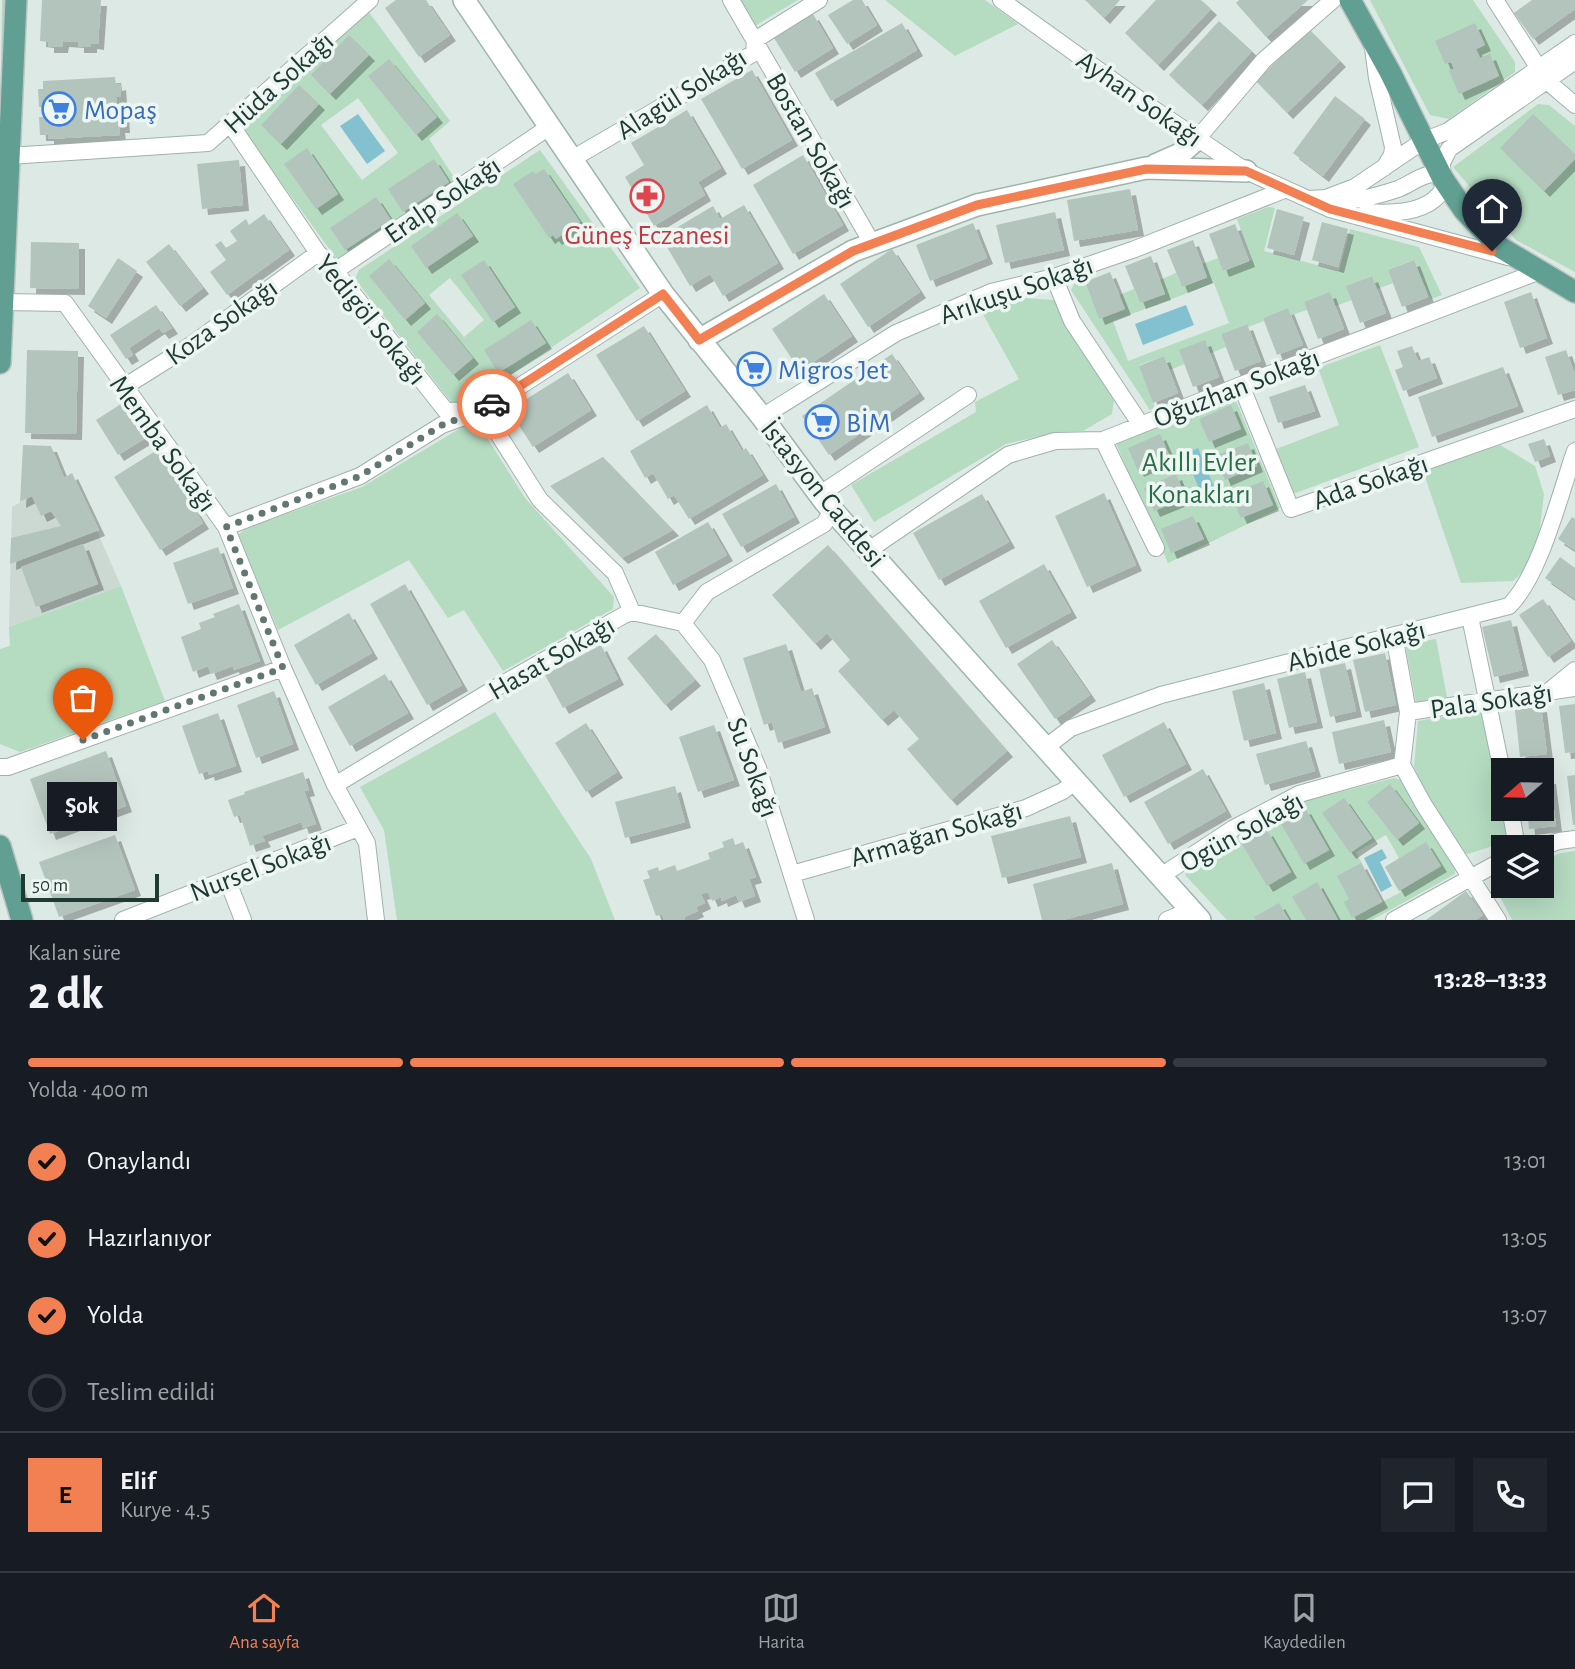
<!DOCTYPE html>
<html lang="tr">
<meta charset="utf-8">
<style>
:root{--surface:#171b24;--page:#20242c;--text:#f1f3f6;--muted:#9ea1a6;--line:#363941;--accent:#f38052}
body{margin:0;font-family:"Alegreya Sans",sans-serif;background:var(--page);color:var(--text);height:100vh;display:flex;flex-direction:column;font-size:26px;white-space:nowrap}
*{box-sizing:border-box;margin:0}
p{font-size:23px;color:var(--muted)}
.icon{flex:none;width:38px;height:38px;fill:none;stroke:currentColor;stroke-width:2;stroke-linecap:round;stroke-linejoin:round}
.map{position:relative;height:920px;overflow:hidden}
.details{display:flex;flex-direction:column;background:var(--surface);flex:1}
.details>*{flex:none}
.needle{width:46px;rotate:250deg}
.fabs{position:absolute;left:1491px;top:758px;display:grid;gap:14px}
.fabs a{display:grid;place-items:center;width:63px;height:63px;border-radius:0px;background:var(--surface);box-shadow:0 7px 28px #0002;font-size:35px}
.scale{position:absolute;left:21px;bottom:18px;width:138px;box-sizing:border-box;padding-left:7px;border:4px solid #1f3933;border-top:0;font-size:19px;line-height:24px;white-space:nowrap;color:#1f3933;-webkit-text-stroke:5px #edf6f2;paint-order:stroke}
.pin{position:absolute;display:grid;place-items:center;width:60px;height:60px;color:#fff;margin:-72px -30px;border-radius:50% 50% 50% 0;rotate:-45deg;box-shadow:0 0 7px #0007}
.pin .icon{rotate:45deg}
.courier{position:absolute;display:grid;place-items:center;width:70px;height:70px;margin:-35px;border:5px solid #f38052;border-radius:50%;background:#fff;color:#222;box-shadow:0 2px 9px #0007}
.bubble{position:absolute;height:49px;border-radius:0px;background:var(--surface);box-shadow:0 7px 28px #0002;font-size:23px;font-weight:700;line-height:49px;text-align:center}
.head em{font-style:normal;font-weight:700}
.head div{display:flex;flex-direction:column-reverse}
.head{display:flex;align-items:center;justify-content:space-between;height:119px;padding:0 28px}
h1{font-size:46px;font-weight:700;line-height:52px}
.bar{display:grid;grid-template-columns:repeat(4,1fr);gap:10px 7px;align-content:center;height:84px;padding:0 28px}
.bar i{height:9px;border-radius:5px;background:var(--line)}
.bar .on{background:var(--accent)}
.bar p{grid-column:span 4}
.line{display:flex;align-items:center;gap:18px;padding:0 28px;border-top:2px solid var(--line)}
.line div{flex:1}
.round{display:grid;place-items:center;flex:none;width:74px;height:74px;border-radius:0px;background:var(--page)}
ol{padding:0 28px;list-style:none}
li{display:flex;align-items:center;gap:21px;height:77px}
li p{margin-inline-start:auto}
li .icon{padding:7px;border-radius:50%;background:var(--accent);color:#111;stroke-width:4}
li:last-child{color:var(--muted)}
li i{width:38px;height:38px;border:4px solid var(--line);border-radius:50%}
.dock{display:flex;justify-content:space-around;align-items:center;height:98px;border-top:2px solid var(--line);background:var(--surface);font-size:19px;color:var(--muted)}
.dock a{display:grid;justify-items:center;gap:4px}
.dock .on{color:var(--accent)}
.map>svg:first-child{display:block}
.built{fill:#ccd9d3}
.green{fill:#b5dbc1;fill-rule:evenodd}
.water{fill:#84c1d0}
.building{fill:#b3c4bd;filter:url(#shadow)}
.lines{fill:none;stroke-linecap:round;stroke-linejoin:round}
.street-casing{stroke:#a0b1ab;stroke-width:18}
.secondary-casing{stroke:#9db5ad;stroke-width:24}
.primary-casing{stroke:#bcc4c2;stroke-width:24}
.street{stroke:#fff;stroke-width:16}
.secondary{stroke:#fff;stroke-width:21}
.primary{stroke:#619f92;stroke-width:21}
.done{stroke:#627771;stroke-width:7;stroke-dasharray:0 12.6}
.route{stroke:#f38052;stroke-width:9}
.labels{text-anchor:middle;stroke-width:7;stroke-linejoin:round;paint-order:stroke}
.street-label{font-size:28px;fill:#1f3933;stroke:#edf6f2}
.shop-label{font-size:28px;fill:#366cbe;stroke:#edf6f2;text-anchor:start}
.health-label{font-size:28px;fill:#be3a42;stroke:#edf6f2}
.park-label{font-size:28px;fill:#296f47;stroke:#edf6f2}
</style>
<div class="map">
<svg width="1575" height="920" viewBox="0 0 1575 920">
<defs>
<filter id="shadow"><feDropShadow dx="6" dy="6" stdDeviation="0" flood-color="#0004"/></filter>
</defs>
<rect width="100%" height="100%" fill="#dde9e4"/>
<!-- built -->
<path class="built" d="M72 474 121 586 9 627 12 507Z"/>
<!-- green -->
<path class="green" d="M2 0H8L0 180Z
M737 0H798L753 27Z
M885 0H985L1018 24 955 56Z
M1370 0H1473L1515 62V72L1449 119 1430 115Z
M368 11 450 121 429 139 457 182 338 261 241 127ZM358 98 398 153 362 180 321 125Z
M1538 104 1549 105 1575 126V272L1516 240 1453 167Z
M540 150 640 288 472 401 451 402 355 279 359 270ZM450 278 484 320 464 337 429 295Z
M1268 207 1275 208 1264 251 1339 271 1350 229 1419 247 1442 295 1431 299 1413 260 1388 270 1393 283 1377 289 1371 276 1347 286 1352 300 1335 306 1304 302 1307 310 1291 315 1288 308 1263 318 1264 321 1248 327 1246 324 1221 334 1226 347 1170 370 1164 356 1139 365 1155 408 1150 410 1071 290 1076 280 1083 278 1099 318 1119 295 1134 289 1140 303 1165 294 1160 280 1176 273 1182 287 1207 278 1202 264 1218 258 1224 271 1252 260 1237 219ZM1214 283 1229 323 1128 361 1113 321Z
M1024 298 1054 300 1115 392 1112 414 1083 431 1057 432 1006 444 874 522 851 485 976 412 975 402 1019 379 980 309Z
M1380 345 1419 447 1293 494 1276 449 1339 425 1318 368Z
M1233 393 1280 508 1168 563 1115 441Z
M469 423 479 425 525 498 614 597 613 609 503 671 464 610 448 618 409 560 278 630 238 535 246 528 362 487Z
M1500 445 1535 466 1544 494 1539 535 1525 570 1513 581 1461 583 1423 471Z
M121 586 165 701 20 752 0 744V649L10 646 9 627Z
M1436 639 1447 697 1416 702 1405 644Z
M1482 711 1509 841 1464 855 1433 807 1414 767 1418 721Z
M495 712 591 859 615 920H397L384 830 360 787Z
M1394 778 1401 780 1455 867V874L1372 920H1227L1185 875 1189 867 1235 836 1302 802ZM1386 835 1399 858 1385 867 1401 892 1382 902 1356 852Z
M1575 851V920H1512L1491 879 1503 874V886H1542V860L1561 853Z"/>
<!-- water -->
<path class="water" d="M358 114 385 151 367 164 340 126Z
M1186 305 1194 325 1143 345 1135 324Z
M1198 448 1219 499 1205 504 1185 454Z
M1382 849 1387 858 1380 862 1392 886 1381 892 1364 858Z"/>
<!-- building -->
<path class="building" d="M42 0H101L98 44 91 43V47H78V42L63 41 62 47H48V42L40 41Z
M396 0H426L450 35 419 57 385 8Z
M853 0H862L877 25 847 44 828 15Z
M1085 0H1120L1104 18Z
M1156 0H1201L1211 9 1158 65 1125 33Z
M1239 0H1308L1266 37 1236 3Z
M1532 0H1575V9L1533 39 1514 13Z
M813 14 833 48 795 72 774 38Z
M1219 21 1252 51 1202 105 1169 75Z
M902 23 917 50 831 101 815 73Z
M1475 23 1485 45 1476 49 1480 58 1490 54 1499 76 1459 94 1449 71 1454 69 1451 62 1445 64 1435 41Z
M1309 29 1340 61 1287 113 1256 81Z
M349 35 369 55 330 94 311 75Z
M389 59 437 117 416 135 368 76Z
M752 70 792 140 742 169 701 99Z
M115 77 116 85 120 84 121 97H116L117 113 123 112 124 127H119L120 135 48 139V135H40L39 117H44V107H39L38 89H43V81Z
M299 85 319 104 281 144 261 125Z
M1335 96 1365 119 1323 176 1293 153Z
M687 110 721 168 698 182 705 195 654 226 625 177 644 165 631 143Z
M1533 114 1575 154V159L1544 191 1500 148Z
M307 148 338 194 316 209 284 164Z
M803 155 843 225 793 254 753 185Z
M434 159 449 182 403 212 388 189Z
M239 160 243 205 202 209 197 164Z
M544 169 580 222 556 239 553 235 549 238 513 184 533 171 536 174Z
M1130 189 1138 230 1074 241 1067 200Z
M376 197 391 220 345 250 330 228Z
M744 205 778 263 723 296 710 274 690 286 661 237 713 206 720 219Z
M1277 209 1304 217 1294 255 1267 248Z
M1055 212 1064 250 1005 263 996 225Z
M457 213 473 236 426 268 411 246Z
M264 214 289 250 227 295 210 272 226 260 215 245 221 241 226 248 237 241 230 231 246 219 249 225Z
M1322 222 1348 229 1338 267 1312 260Z
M973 223 987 258 930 281 916 245Z
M1235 224 1249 261 1223 271 1209 234Z
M1193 240 1207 277 1182 287 1167 250Z
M31 242 79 243V289L30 288Z
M169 244 203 288 180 306 146 262Z
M892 249 920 292 868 327 840 284Z
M1151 256 1165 294 1140 303 1125 266Z
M118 258 137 271 106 318 88 306Z
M389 259 425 303 405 320 369 276Z
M484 260 515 307 493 322 461 275Z
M1414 260 1428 297 1402 307 1388 270Z
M1110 272 1125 309 1099 319 1085 282Z
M1372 276 1386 313 1360 323 1346 286Z
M1330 292 1344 329 1318 339 1304 302Z
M1531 292 1547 338 1520 348 1504 302Z
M824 294 852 336 800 371 772 329Z
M156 305 172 328 163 333 159 328 129 348 133 355 126 359 110 335Z
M1288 308 1303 345 1277 355 1263 318Z
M437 314 473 358 453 375 417 332Z
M531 320 546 343 498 373 484 350Z
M1247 324 1261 361 1235 371 1221 334Z
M644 326 685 391 637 421 596 355Z
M1205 340 1219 377 1193 387 1179 350Z
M1412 346 1418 361 1429 357 1437 378 1403 391 1395 370 1403 367 1397 351Z
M27 350 78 351 76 434 25 433Z
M1566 350 1575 375V390L1558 395 1545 357Z
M892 354 919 393 829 455 802 416Z
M1164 356 1178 393 1153 403 1139 366Z
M1503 367 1518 406 1432 437 1418 397Z
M568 373 591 410 533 447 509 410Z
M1305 385 1315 411 1278 423 1269 397Z
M121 404 144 439 118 455 96 420Z
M707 405 720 428 726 424 742 451 746 448 763 475 689 519 674 495 668 499 653 473 645 478 630 451Z
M1231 405 1241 429 1209 442 1199 419Z
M1160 434 1170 457 1138 471 1128 448Z
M1544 439 1550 456 1535 462 1528 444Z
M1248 443 1257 466 1225 480 1215 456Z
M23 445 51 446 64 478 72 473 99 530 10 564 11 538 61 526 51 511 41 516 32 496 20 502Z
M157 450 203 523 160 550 114 477Z
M603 457 673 530 622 558 550 486Z
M1176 474 1186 498 1154 511 1144 488Z
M1263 481 1273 505 1241 518 1231 495Z
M776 484 794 517 741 547 722 514Z
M1104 493 1136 565 1087 587 1055 516Z
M982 494 1009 542 939 580 913 533Z
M1193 516 1204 539 1171 553 1161 529Z
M1572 517 1575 519V550L1558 539Z
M708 522 727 555 673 585 655 552Z
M83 544 98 584 36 607 21 567Z
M828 545 1007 751 951 800 907 749 919 739 894 710 882 720 838 671 850 660 827 633 815 644 772 595Z
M218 547 233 588 188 604 173 563Z
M1560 557 1575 568V599L1545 578Z
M1044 564 1071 612 1006 648 979 601Z
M405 584 462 685 427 705 370 604Z
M1543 599 1571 641 1548 657 1519 615Z
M239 604 260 661 234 670 233 666 211 674 208 666 193 672 181 637 201 629 199 623 215 617 213 614Z
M349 613 372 653 316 685 294 645Z
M1511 620 1523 670 1494 677 1482 627Z
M656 634 695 680 665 705 627 658Z
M1052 640 1090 695 1055 719 1017 664Z
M786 644 801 692 812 688 825 727 778 743 772 722 764 725 743 658Z
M601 645 618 679 563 708 545 675Z
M1385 653 1396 705 1365 712 1353 660Z
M1345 663 1356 711 1330 717 1319 669Z
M1305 672 1317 722 1289 728 1277 679Z
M385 674 408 713 350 746 328 707Z
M1264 683 1276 733 1244 741 1232 691Z
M274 691 293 744 256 758 237 705Z
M1575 704V752L1565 753 1559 706Z
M1541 706 1547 754 1520 757 1515 710Z
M218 713 236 766 209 775 208 771 199 774 182 726Z
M1384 720 1391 752 1339 764 1332 732Z
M1164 722 1186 764 1124 797 1102 755Z
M586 723 617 772 586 792 555 743Z
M714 725 734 780 698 792 679 737Z
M1306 741 1315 771 1265 785 1256 754Z
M106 751 126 806 50 834 30 779Z
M1203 769 1226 811 1168 844 1144 802Z
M303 772 309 790 304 791 316 824 303 828 301 822 262 836 265 841 250 846 240 815 234 817 228 800 245 794 244 792Z
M1575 775V825H1573L1567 776Z
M1550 778 1556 826 1529 829 1527 808H1542V779Z
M1390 784 1419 823 1397 840 1367 802Z
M675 786 685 822 625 838 615 802Z
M1344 798 1372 838 1350 853 1322 813Z
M1305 808 1329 850 1304 864 1280 822Z
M1070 816 1081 857 1002 878 991 836Z
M1267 830 1291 872 1267 886 1242 844Z
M115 835 135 890 59 917 39 862Z
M733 838 735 845 743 842 756 877 749 879 755 896 739 902 736 895 722 901 721 897 712 901 708 892 701 894 705 903 696 907 698 911 684 917 685 920H664L662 914 656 916 643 880 650 878 647 871 658 867 659 871 675 865 677 871 710 859 708 853 724 847 722 842Z
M1426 842 1441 866 1399 891 1385 867Z
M1112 863 1123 904 1063 920H1042L1033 884Z
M1361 863 1382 902 1352 918 1344 902 1349 899 1337 876Z
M1317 882 1338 920H1306L1292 897Z
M1466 891 1483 915 1475 920H1426Z
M1279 903 1289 920H1256L1254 917Z"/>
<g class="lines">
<defs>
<path id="street" d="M731 0 872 243
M1001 0 1143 102 1246 171 1330 209 1508 257
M1495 0 1547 81 1575 105
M1373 48 1377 78 1393 147 1392 155 1384 168
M231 125 318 253 335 271 446 411 483 410 540 500 615 573 632 612
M1198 138 1264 60 1333 0
M9 156 208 143 370 0
M572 159 754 53 755 40 819 0
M1308 199 1326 198 1355 187 1423 141 1448 131 1575 43
M1332 202C1354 202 1377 196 1398 189 1411 184 1424 172 1439 174L1443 179
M1366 212C1391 214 1429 214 1443 189L1442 163 1449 149 1575 61
M335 271 549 127
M1054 277 1072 321 1141 425
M2 302 65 303 226 527 283 668 335 785 367 843 376 920
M1241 385 1291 509 1575 409
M124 387 191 345 318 253
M762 417 896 333 991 292 1054 277 1135 249 1284 190
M1103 440 1156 548
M819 495 968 395
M226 527 360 476 442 425 483 410 663 294
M869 550 1008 455 1055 441 1103 440 1241 385 1540 271
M1470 617 1503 776
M683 623 712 660 758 768 806 920
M683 623 707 592 824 524 832 511
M1394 635 1408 712 1402 765 1424 805 1498 920
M1548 692 1575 670
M1408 712 1575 688
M1046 747 1071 728 1161 695 1509 606C1540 576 1560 494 1575 451
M0 767H8L283 668
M335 785 492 690 624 615 632 612 683 623
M1510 808 1517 847
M1542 847 1559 841 1575 839
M792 874 1026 808 1063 791 1076 781
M1161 876 1234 828 1299 794 1402 765
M227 879 243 920
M123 920 358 828
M1167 920 1191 910
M1394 920 1503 860"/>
<path id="secondary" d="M464 0 663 294 762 417 825 502 1200 920
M1155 165 1180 154 1198 138
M699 340 853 251 977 205 1146 168 1246 171"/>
<path id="primary" d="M1350 0 1390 72 1443 179 1464 210 1498 246 1575 292
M0 363 16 0
M0 846 22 920"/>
</defs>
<!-- street casing -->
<use href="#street" class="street-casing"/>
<!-- secondary casing -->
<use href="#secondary" class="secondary-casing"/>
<!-- primary casing -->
<use href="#primary" class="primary-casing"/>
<!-- street -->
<use href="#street" class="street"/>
<!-- secondary -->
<use href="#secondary" class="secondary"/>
<!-- primary -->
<use href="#primary" class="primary"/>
</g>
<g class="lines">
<!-- done -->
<path class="done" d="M83 740 283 668 226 527 360 476 442 425 483 410 492 404"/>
<!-- route -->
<path class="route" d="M492 404 663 294 699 340 853 251 977 205 1146 169 1246 171 1330 209 1492 251"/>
</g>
<!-- icons -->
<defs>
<symbol id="supermarket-ring" viewBox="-11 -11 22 22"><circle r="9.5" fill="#edf6f2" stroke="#3f7fe0" stroke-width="1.5"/><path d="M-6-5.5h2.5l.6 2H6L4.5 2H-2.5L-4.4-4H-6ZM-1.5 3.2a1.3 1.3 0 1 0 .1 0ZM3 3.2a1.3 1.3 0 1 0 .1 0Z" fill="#3f7fe0"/></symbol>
<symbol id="pharmacy-ring" viewBox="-11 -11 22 22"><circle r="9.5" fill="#edf6f2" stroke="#e0444e" stroke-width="1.5"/><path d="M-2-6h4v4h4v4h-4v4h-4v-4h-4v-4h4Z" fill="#e0444e"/></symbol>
</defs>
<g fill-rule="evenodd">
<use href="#supermarket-ring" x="40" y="90" width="38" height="38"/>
<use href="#pharmacy-ring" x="628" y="177" width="38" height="38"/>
<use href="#supermarket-ring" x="735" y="350" width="38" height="38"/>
<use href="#supermarket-ring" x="803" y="403" width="38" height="38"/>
</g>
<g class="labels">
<!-- street labels -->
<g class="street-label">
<text transform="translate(278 82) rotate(-42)" y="10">Hüda Sokağı</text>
<text transform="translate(681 93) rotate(-32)" y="10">Alagül Sokağı</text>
<text transform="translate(1140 98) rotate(35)" y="10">Ayhan Sokağı</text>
<text transform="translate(812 140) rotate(60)" y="10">Bostan Sokağı</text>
<text transform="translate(442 199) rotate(-34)" y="10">Eralp Sokağı</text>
<text transform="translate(1016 289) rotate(-19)" y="10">Arıkuşu Sokağı</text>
<text transform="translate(372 319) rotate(51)" y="10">Yedigöl Sokağı</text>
<text transform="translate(221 321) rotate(-35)" y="10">Koza Sokağı</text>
<text transform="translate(1236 387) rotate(-21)" y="10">Oğuzhan Sokağı</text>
<text transform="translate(164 443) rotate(54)" y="10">Memba Sokağı</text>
<text transform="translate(1370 481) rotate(-19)" y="10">Ada Sokağı</text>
<text transform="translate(824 493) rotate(51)" y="10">İstasyon Caddesi</text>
<text transform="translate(1356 645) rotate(-14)" y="10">Abide Sokağı</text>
<text transform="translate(551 657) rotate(-30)" y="10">Hasat Sokağı</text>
<text transform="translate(1491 700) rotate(-8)" y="10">Pala Sokağı</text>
<text transform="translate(754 767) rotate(70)" y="10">Su Sokağı</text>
<text transform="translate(1241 831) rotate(-29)" y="10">Ogün Sokağı</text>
<text transform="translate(936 833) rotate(-16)" y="10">Armağan Sokağı</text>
<text transform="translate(260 866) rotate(-21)" y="10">Nursel Sokağı</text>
</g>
<!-- shop labels -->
<g class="shop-label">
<text x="84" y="119">Mopaş</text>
<text x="778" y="379">Migros Jet</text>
<text x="846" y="432">BİM</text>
</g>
<!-- health labels -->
<g class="health-label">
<text x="647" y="244">Güneş Eczanesi</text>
</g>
<!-- park labels -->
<g class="park-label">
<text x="1199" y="471">Akıllı Evler<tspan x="1199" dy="32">Konakları</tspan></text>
</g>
</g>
</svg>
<div class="fabs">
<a><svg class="needle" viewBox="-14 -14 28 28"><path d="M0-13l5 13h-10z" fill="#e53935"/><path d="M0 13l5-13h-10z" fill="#9ea1a6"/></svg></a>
<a><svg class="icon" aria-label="layers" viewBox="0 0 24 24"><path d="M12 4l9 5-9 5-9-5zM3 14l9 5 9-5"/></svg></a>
</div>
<div class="scale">50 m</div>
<div class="pin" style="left:83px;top:740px;background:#ea580c"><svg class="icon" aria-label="bag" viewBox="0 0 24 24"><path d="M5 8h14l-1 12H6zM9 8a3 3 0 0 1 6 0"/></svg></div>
<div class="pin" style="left:1492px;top:251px;background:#1f2937"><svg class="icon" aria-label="home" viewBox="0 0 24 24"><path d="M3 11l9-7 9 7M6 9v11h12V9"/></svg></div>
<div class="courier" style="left:492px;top:404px"><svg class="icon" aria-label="car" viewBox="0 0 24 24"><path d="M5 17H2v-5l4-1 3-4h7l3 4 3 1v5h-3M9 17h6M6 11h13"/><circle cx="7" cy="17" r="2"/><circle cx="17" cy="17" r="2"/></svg></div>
<div class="bubble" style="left:47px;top:782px;width:70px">Şok</div>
</div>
<section class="details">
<div class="head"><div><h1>2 dk</h1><p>Kalan süre</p></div><em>13:28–13:33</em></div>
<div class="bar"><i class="on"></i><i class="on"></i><i class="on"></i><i></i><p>Yolda · 400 m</p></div>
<ol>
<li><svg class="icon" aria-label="check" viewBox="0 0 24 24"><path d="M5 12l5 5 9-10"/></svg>Onaylandı<p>13:01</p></li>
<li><svg class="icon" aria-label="check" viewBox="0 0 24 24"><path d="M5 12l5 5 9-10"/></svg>Hazırlanıyor<p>13:05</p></li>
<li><svg class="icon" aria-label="check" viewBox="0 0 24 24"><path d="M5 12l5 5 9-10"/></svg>Yolda<p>13:07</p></li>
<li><i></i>Teslim edildi</li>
</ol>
<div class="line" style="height:126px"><b class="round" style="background:var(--accent);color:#111">E</b><div><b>Elif</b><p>Kurye · 4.5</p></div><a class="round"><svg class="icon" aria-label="chat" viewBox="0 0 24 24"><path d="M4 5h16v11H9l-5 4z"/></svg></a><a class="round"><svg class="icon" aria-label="phone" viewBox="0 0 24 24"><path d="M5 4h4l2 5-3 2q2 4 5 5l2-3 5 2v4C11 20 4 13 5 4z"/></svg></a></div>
</section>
<nav class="dock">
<a class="on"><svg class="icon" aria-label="home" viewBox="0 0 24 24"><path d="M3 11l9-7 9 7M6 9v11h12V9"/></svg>Ana sayfa</a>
<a><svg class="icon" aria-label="map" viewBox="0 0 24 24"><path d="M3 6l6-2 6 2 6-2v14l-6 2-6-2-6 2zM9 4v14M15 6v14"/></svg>Harita</a>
<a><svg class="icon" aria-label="saved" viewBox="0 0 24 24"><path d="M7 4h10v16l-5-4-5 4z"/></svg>Kaydedilen</a>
</nav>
